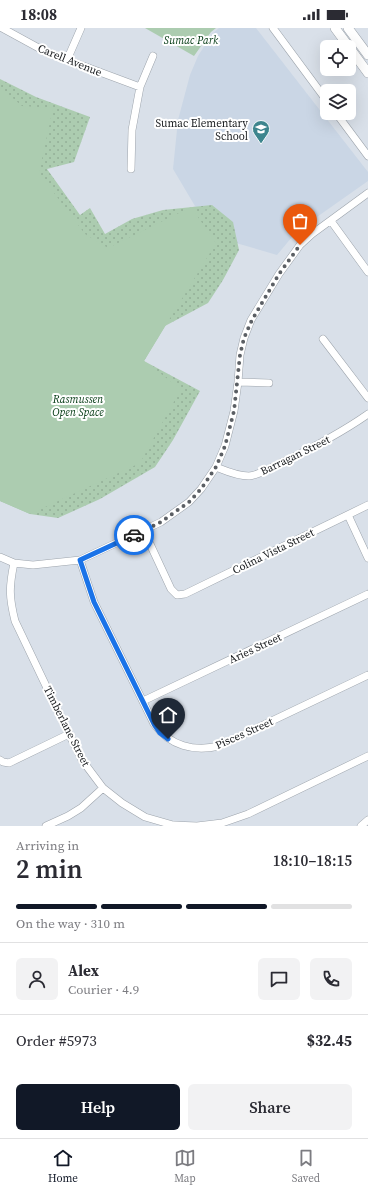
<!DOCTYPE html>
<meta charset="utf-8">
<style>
:root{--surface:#fff;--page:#f2f2f3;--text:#2b2b33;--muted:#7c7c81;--line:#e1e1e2;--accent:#111827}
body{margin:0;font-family:"Source Serif 4",serif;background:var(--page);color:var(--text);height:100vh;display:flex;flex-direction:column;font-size:15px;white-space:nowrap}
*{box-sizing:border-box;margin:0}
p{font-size:13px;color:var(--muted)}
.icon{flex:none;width:22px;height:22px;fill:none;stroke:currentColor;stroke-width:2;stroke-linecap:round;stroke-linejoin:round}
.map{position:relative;height:798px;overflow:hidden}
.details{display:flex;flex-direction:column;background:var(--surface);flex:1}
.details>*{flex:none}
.tools{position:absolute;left:320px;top:12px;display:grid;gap:8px}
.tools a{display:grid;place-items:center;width:36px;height:36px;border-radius:6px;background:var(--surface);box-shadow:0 4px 16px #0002;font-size:20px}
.pin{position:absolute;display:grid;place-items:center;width:34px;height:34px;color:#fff;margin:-41px -17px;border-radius:50% 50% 50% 0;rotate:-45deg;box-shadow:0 0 4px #0007}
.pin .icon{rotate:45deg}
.courier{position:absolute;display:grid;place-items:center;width:40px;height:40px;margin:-20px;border:3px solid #1a73e8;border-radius:50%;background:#fff;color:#222;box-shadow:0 1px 5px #0007}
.head em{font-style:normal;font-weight:600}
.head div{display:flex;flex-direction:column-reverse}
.head{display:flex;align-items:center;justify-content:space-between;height:68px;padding:0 16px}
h1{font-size:26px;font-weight:600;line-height:30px}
.bar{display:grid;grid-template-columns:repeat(4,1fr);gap:6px 4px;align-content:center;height:48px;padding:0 16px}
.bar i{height:5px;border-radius:3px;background:var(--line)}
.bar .on{background:var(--accent)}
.bar p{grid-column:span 4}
.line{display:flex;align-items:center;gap:10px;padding:0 16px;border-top:1px solid var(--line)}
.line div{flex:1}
.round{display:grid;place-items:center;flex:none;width:42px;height:42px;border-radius:6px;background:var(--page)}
.cta{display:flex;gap:8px;margin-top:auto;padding:8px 16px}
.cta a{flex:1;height:46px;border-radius:6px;background:var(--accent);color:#fff;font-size:16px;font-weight:600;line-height:46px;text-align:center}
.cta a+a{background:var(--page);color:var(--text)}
.status{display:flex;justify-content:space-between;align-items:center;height:28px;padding:0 20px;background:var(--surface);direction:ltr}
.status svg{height:11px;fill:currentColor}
.tab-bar{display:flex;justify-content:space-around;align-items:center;height:56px;border-top:1px solid var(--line);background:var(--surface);font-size:11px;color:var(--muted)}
.tab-bar a{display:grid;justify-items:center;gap:2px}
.tab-bar .on{color:var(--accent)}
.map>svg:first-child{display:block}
.built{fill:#cad6e5}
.grass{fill:url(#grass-dots)}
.green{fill:#acccb0}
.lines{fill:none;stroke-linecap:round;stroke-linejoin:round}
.minor-casing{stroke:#9da4ac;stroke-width:8}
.major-casing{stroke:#9da4ac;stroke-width:10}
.minor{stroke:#fff;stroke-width:7}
.major{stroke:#fff;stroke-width:9}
.done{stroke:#5b5f64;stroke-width:4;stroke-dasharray:0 7.2}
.route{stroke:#1a73e8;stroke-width:5}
.labels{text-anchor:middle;stroke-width:4;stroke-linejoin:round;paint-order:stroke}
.park-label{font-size:11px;font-style:italic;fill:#003811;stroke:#fff}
.street-label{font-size:11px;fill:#171a1d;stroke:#fff}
.poi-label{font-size:11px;fill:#171a1d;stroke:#fff;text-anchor:end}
</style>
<div class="status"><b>18:08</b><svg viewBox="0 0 49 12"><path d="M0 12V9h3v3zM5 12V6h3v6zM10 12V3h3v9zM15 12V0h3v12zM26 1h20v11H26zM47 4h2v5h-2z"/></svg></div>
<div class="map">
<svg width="368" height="798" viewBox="0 0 368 798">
<defs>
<pattern id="grass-dots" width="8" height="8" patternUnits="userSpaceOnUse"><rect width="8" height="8" fill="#acccb0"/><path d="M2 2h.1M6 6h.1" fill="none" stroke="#93af97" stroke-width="1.8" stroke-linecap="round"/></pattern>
</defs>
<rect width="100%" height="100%" fill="#d9e0e9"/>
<!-- built -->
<path class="built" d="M219 0H256L368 144V153L297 203 277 227 236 215 219 214 195 178 173 141 178 92 190 47 198 28 212 6Z"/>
<!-- grass -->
<path class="grass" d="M0 51 36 69 90 89 74 134 47 141 80 187 90 180 105 206 132 191 163 182 212 177 233 194 239 222 223 252 208 275 165 298 144 333 200 363 173 412 155 439 100 471 58 490 30 486 0 473Z"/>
<!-- green -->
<path class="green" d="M145 0H216L211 4 194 28Z
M0 59 22 78 53 80 39 145 85 206 108 220 191 179 216 215 144 333 181 361 140 435 30 486 0 473Z"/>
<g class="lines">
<defs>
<path id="minor" d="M2 0 46 24 140 59
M273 0 327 73
M67 32 81 0
M336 85 368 128
M131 141 132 102 140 59 153 28
M331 193 368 244
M323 311 368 370
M238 354 269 355
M216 439C226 443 237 448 249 448 260 447 272 439 283 434 312 420 341 405 368 386
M348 487 368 530
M144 503 171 561 177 567 185 566 368 477
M0 529 14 535 33 537 80 532 161 494 189 474 201 461 216 439 225 418 234 383 238 354 240 327 244 310 251 292 279 246 300 217 312 206 368 165
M80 532 94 574 154 696C170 718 194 724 219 718L368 647
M14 535C9 559 9 569 15 593L69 706 82 732 103 760 122 775 145 789 173 797 197 798
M143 673 368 566
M0 732 3 734 9 735 69 706
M46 798 68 788 81 780 103 760
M197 798 222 795 248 786 368 728
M361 798 368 792"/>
<path id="major" d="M335 0 349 19
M348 0 368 27
M349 19 368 45"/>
</defs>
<!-- minor casing -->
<use href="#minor" class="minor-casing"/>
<!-- major casing -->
<use href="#major" class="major-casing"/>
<!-- minor -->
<use href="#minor" class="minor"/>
<!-- major -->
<use href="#major" class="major"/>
</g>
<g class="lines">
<!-- done -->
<path class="done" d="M134 507 161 494 189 474 201 461 216 439 225 418 234 383 240 327 244 310 252 292 279 246 300 217"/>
<!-- route -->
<path class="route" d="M134 507 80 532 94 574 154 696 160 705 168 711"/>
</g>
<!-- icons -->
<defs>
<symbol id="school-pin" viewBox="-11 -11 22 30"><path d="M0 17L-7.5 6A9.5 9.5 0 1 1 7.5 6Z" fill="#3d858d" stroke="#fff"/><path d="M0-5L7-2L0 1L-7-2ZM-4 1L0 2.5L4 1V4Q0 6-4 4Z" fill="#fff"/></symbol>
</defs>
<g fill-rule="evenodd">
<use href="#school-pin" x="251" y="91" width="20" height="27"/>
</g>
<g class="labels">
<!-- park labels -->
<g class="park-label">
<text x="191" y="16">Sumac Park</text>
<text x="78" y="375">Rasmussen<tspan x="78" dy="13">Open Space</tspan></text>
</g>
<!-- street labels -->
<g class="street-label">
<text transform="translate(70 32) rotate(22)" y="4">Carell Avenue</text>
<text transform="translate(295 427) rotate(-26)" y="4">Barragan Street</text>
<text transform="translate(273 523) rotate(-26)" y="4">Colina Vista Street</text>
<text transform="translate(255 620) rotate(-25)" y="4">Aries Street</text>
<text transform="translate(67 698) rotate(63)" y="4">Timberlane Street</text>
<text transform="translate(244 705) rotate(-24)" y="4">Pisces Street</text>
</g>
<!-- poi labels -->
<g class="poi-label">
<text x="248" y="99">Sumac Elementary<tspan x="248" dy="13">School</tspan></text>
</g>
</g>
</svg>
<div class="tools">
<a><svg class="icon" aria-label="locate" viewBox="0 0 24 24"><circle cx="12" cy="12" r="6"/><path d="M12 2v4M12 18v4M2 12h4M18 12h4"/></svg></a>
<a><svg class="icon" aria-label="layers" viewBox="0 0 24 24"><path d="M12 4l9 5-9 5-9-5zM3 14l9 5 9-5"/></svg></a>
</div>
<div class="pin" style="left:300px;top:217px;background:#ea580c"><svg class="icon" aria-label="bag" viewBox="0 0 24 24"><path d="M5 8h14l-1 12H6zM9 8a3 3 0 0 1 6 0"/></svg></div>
<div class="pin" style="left:168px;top:711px;background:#1f2937"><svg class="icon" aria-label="home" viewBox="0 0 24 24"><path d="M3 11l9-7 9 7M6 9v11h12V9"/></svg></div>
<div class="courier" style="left:134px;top:507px"><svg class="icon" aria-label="car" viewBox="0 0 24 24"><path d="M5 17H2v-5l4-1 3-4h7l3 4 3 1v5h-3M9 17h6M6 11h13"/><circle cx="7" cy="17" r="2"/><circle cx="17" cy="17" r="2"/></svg></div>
</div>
<section class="details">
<div class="head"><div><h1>2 min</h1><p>Arriving in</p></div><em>18:10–18:15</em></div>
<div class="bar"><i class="on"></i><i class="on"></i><i class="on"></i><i></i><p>On the way · 310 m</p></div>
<div class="line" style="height:72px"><a class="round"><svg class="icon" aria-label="person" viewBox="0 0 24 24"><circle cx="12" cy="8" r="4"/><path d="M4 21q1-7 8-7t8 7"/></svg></a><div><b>Alex</b><p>Courier · 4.9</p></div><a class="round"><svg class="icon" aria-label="chat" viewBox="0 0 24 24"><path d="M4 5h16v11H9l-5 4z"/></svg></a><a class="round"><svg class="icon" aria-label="phone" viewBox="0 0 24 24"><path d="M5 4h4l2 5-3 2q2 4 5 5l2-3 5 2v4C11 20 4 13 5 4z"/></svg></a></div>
<div class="line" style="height:52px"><div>Order #5973</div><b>$32.45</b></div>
<div class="cta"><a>Help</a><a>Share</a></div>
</section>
<nav class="tab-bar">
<a class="on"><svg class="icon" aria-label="home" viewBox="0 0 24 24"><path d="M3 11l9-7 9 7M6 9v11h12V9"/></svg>Home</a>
<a><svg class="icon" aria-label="map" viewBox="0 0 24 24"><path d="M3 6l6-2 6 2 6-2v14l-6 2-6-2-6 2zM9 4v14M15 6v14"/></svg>Map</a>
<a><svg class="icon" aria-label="saved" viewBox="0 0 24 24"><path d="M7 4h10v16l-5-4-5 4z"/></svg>Saved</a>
</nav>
